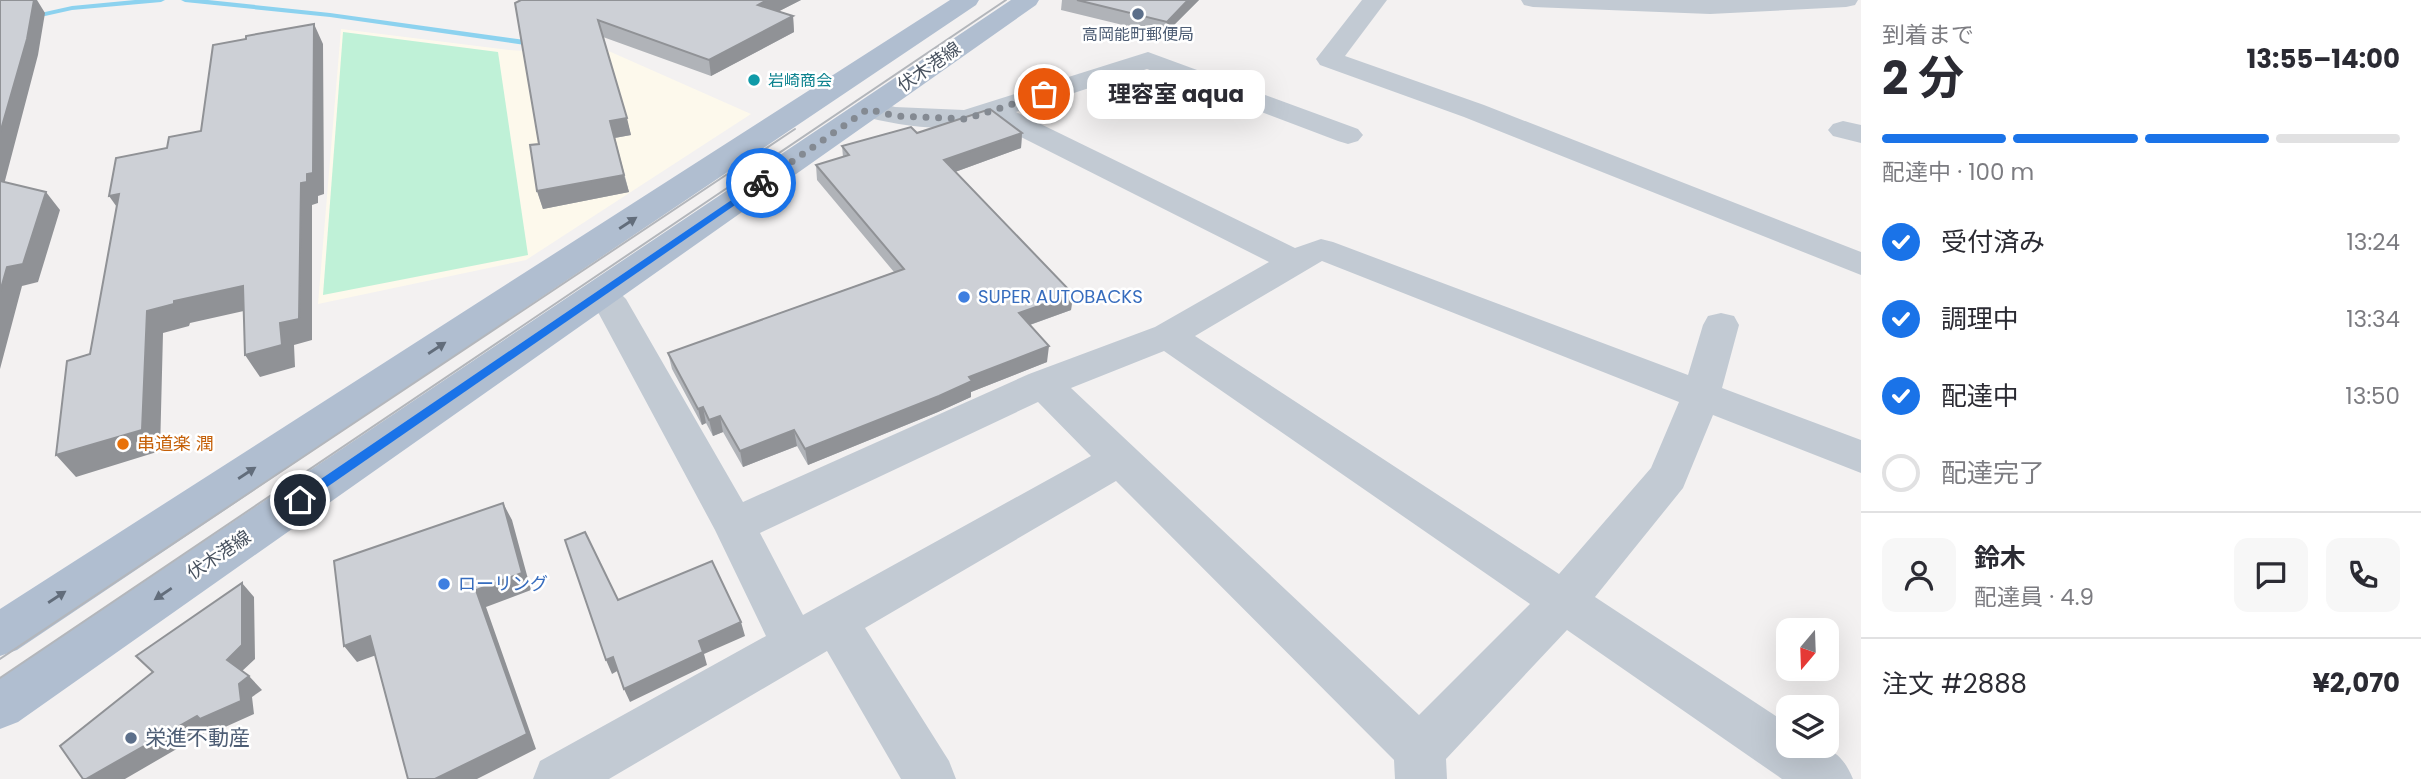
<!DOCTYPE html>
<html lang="ja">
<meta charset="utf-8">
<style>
:root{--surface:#fff;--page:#f7f7f7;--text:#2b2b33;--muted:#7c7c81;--line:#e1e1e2;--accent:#1a73e8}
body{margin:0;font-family:Poppins,"Noto Sans JP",sans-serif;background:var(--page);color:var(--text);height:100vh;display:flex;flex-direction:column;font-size:26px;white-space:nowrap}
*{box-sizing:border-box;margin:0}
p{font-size:23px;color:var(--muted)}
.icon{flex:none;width:38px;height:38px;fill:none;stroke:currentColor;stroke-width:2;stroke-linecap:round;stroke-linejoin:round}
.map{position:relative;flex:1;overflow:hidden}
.drawer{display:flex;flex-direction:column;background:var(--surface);width:560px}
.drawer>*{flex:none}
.needle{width:46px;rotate:199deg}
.controls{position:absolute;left:1776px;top:618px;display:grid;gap:14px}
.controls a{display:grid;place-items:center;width:63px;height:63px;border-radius:14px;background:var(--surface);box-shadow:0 7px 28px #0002;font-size:35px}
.pin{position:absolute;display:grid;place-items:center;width:60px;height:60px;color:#fff;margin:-30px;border:4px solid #fff;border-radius:50%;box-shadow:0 2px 7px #0007}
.courier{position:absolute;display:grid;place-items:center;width:70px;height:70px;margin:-35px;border:5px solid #1a73e8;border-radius:50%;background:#fff;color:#222;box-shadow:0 2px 9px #0007}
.bubble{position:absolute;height:49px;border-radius:14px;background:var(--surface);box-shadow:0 7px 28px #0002;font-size:23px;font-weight:700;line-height:49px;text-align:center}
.head em{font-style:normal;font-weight:700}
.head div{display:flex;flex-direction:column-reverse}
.head{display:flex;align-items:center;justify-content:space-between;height:119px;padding:0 21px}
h1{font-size:46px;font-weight:700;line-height:52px}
.bar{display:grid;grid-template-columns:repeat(4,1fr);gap:10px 7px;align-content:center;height:84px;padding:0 21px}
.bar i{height:9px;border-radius:5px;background:var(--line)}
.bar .current{background:var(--accent)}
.bar p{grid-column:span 4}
.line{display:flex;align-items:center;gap:18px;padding:0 21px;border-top:2px solid var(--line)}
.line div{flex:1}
.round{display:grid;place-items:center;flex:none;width:74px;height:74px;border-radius:14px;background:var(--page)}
ol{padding:0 21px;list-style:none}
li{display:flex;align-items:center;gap:21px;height:77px}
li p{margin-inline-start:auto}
li .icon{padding:7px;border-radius:50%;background:var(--accent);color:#fff;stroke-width:4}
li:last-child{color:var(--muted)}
li i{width:38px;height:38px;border:4px solid var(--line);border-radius:50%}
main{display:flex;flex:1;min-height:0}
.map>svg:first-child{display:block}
.commercial{fill:#fdf9ec}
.green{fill:#bff1d7}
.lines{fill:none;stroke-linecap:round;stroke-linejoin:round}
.stream{fill:#8cd2ef;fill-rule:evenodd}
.minor{fill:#c2cad3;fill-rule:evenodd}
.major{fill:#b0bed0;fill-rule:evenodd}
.tram{stroke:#b3b6bb;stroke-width:2}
.wall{fill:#b0b3b8}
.shaded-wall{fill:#909296}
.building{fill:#cdd0d6;stroke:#909296;stroke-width:2}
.oneway{fill:#626d7b}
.route{fill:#1a73e8}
.done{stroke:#848a92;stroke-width:7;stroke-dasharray:0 12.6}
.service-dot{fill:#5c6f8a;stroke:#fff;stroke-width:2.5}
.culture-dot{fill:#0f9aa8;stroke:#fff;stroke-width:2.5}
.shop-dot{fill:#3f7fe0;stroke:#fff;stroke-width:2.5}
.food-dot{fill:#e8710a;stroke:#fff;stroke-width:2.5}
.labels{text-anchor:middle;stroke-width:5;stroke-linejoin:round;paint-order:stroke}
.far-service-label{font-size:16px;fill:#4e5e75;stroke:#fff}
.far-culture-label{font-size:16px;fill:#0d838f;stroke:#fff;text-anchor:start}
.street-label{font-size:18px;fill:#48525f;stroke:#fff}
.shop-label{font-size:18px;fill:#366cbe;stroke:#fff;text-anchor:start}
.food-label{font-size:18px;fill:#c56008;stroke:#fff;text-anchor:start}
.near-service-label{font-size:21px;fill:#4e5e75;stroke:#fff;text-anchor:start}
</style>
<main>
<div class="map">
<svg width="1861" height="779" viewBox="0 0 1861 779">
<rect width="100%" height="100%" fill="#f3f1f1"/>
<!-- commercial -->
<path class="commercial" d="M341 29 509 50 557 53 595 45 751 114 526 260 318 304Z"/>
<!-- green -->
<path class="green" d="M343 32 498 52 528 255 323 295Z"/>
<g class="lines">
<!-- stream -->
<path class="stream" d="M135 0H165L161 2 72 10 0 26V22L72 6Z
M181 0H208L330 13 525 40 535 38 539 40 525 45 330 17 185 2Z"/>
<!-- minor -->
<path class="minor" d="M1362 0H1387L1345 56 1484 105 1861 252V275L1464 117 1320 65 1316 59Z
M1521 0H1858L1855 5 1846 7 1710 14 1533 7 1524 5Z
M1148 52 1358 129 1363 135 1358 141 1348 144 1338 141 1147 69 1016 112 1295 248 1321 239 1333 242 1688 375 1703 325 1708 316 1721 313 1734 316 1739 325 1722 388 1861 440V473L1713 415 1683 488 1595 597 1788 724V746C1822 746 1839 745 1853 779H1782L1567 630 1446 759 1447 779H1395L1394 760 1116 481 865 628 949 761 956 779H901L827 651 609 779H533L540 761 766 636 715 530 599 314 582 294 588 286C606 281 613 286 626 299L743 502 1029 374 1155 327 1269 262 989 121C948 134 899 126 858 115L854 109 858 103 868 100 895 107 964 110ZM1322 261 1679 402 1651 468 1559 574 1195 336ZM1164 351 1530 604 1419 715 1071 388ZM1038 402 1091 456 803 615 760 533Z
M1843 121 1861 125V143L1833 136 1828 130 1833 124Z"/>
<!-- major -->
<path class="major" d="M950 0H979L976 5 17 650 0 656V609Z
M1011 0H1039L1036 5 18 722 0 729V678Z"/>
<!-- tram -->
<path class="tram" d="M0 659 795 129
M0 678 1006 0"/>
</g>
<!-- wall -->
<path class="wall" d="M521 0H801L779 11 793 16 794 32 711 76 603 37 631 135 615 138 629 192 543 209 537 191 539 144Z
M1062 0H1199L1164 35 1061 10Z
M1022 133 1021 148 955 172 1073 294 1071 310 1030 325 1047 362 971 392V397L938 412 808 465 797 446 743 467 723 432 713 436 706 423 702 425 672 369 668 353 894 272 817 180 816 165 843 157 842 146Z"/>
<!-- shaded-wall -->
<path class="shaded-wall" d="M34 0H37L45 13 38 55 1 196 0 194V133Z
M767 0H801L760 21 758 5Z
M1188 0H1199L1164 35 1167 22Z
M793 16 794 32 711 76 709 60Z
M314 24 323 44 324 194 318 196V203L312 205V340L294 345 295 367 260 377 245 355 280 323 301 183Z
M627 118 631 135 614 138 610 121Z
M1022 133 1021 148 944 176V160Z
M624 175 629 192 543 209 537 191Z
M46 192 60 210 38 282 22 286 0 369V292L7 267Z
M119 194 124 217 109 196Z
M243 286 257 308 190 323 189 326 163 333 160 451 76 477 56 455 147 311 174 301Z
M1073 294 1071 310 1018 329 1019 313Z
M1049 346 1047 362 971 392V397L938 412 808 465 805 449 969 377Z
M703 407 706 423 702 425 698 409Z
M720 416 723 432 713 436 709 420Z
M794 430 797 446 743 467 740 451Z
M503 503 512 520 531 590 486 607 536 749 477 779H435L476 590Z
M242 583 254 597 255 659 240 673 227 660Z
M741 622 745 636 704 654 707 665 630 702 624 689 699 641Z
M370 636 382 653 357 662 344 646Z
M613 657 619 670 612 674 606 660Z
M249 676 262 690 252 697 254 714 214 732 211 729 125 779H86L239 684Z"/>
<!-- building -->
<path class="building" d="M0 0H34L27 39 0 133Z
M521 0H767L758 5 793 16 709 60 598 20 627 118 610 121 624 175 537 191 530 145 539 144 515 3Z
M1077 0H1188L1167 22Z
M314 24 313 173 307 174V182L301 183 299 319 280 323 282 345 245 355 243 286 174 301V304L147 311 142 430 56 455 67 361 90 354 119 194 109 196 116 158 167 148 169 137 201 131 213 45 246 39V36Z
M990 109 1022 133 944 160 1073 294 1019 313 1049 346 969 377 972 381 939 396 805 449 794 430 740 451 720 416 709 420 703 407 698 409 668 353 904 269 816 165 849 155 842 146 911 127 917 133Z
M0 181 46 192 23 264 7 267 0 292Z
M503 503 522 573 476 590 527 734 435 779H408L370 636 344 646 334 561Z
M585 532 618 600 712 561 741 622 699 641 703 652 624 689 613 657 606 660 565 540Z
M242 583V645L227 660 249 676 239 684 241 701 200 719 197 716 86 779H83L60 746 153 672 136 656Z"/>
<!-- one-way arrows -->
<defs><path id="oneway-solid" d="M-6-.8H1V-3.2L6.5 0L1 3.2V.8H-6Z" transform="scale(1.75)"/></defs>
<g class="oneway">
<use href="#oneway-solid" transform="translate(628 223) rotate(-33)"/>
<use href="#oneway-solid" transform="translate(437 348) rotate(-33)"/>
<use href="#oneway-solid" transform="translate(247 473) rotate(-33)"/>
<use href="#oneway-solid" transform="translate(163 594) rotate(146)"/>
<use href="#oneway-solid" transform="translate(57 597) rotate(-33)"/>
</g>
<!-- route -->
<path class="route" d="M761 180 766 183 764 185 304 503H296V496Z"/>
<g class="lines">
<!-- done -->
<path class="done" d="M761 183 868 109 895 116 966 119 1044 94"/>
</g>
<!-- markers -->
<g class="service-dot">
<circle cx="1138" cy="14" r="7"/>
<circle cx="131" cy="738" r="7"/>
</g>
<circle class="culture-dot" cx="754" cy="80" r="7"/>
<g class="shop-dot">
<circle cx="964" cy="297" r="7"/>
<circle cx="444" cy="584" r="7"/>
</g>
<circle class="food-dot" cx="123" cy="444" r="7"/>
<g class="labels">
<!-- far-service labels -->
<g class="far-service-label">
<text x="1138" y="40">高岡能町郵便局</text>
</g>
<!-- far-culture labels -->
<g class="far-culture-label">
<text x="768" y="86">岩崎商会</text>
</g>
<!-- street labels -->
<g class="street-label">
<text transform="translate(929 67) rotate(-35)" y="6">伏木港線</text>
<text transform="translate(219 555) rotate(-34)" y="6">伏木港線</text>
</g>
<!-- shop labels -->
<g class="shop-label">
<text x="978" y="303">SUPER AUTOBACKS</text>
<text x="458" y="590">ローリング</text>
</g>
<!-- food labels -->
<g class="food-label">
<text x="137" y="450">串道楽 潤</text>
</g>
<!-- near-service labels -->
<g class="near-service-label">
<text x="145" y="745">栄進不動産</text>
</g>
</g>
</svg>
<div class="controls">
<a><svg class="needle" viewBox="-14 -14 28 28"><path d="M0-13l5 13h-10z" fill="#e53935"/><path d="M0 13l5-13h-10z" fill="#7c7c81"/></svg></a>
<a><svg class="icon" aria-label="layers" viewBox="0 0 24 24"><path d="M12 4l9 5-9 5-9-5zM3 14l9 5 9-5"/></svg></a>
</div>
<div class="pin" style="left:1044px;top:94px;background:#ea580c"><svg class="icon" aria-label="bag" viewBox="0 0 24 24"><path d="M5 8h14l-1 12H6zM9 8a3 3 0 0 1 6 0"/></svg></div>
<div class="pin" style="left:300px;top:500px;background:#1f2937"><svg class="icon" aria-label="home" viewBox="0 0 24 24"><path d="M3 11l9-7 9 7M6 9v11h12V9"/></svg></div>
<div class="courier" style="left:761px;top:183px"><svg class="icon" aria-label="bike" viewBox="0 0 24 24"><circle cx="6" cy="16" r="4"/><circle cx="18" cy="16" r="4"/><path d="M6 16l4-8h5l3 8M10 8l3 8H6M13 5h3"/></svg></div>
<div class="bubble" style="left:1087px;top:70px;width:178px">理容室 aqua</div>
</div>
<section class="drawer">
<div class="head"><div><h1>2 分</h1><p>到着まで</p></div><em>13:55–14:00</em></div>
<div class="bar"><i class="current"></i><i class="current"></i><i class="current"></i><i></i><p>配達中 · 100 m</p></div>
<ol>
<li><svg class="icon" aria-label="check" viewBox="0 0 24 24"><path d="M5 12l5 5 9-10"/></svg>受付済み<p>13:24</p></li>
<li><svg class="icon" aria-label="check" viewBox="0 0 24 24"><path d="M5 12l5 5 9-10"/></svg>調理中<p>13:34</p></li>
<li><svg class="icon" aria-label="check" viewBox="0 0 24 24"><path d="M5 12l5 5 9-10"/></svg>配達中<p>13:50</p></li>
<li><i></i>配達完了</li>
</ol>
<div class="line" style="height:126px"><a class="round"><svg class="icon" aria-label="person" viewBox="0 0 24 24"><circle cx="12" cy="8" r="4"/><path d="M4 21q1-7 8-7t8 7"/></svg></a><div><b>鈴木</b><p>配達員 · 4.9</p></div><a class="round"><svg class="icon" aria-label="chat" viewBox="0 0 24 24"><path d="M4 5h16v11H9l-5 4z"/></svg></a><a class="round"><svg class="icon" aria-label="phone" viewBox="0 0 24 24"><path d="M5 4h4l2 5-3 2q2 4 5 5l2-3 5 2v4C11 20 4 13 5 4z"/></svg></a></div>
<div class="line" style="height:91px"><div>注文 #2888</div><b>¥2,070</b></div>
</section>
</main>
